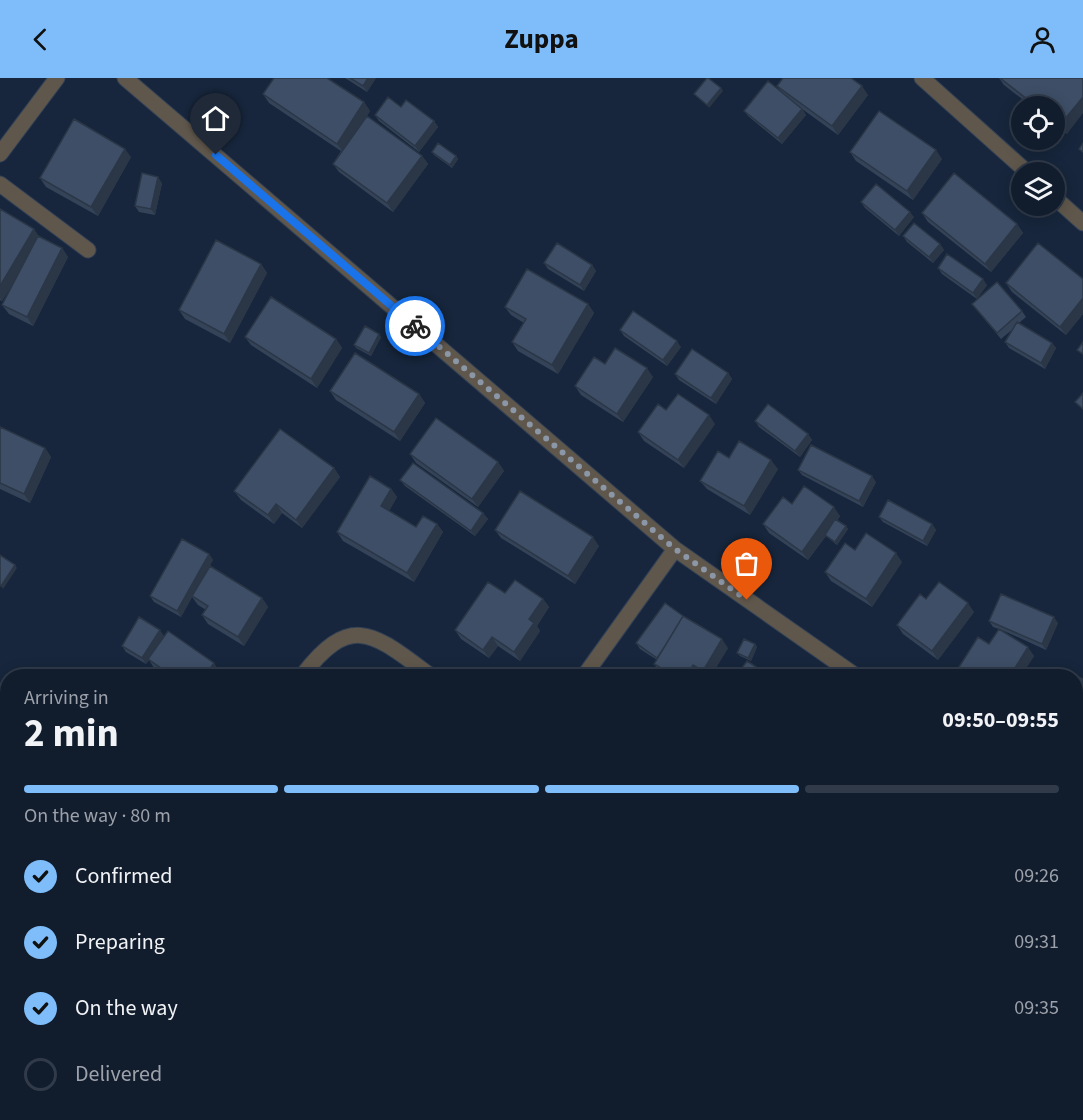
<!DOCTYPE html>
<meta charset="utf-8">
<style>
:root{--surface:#111c2d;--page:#1a2535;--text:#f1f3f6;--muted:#9ca1aa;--line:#303a49;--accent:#7ebdf9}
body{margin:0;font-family:"Source Sans 3",sans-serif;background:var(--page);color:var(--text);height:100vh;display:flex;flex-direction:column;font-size:22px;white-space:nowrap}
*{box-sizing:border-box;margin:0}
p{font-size:20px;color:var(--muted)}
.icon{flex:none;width:33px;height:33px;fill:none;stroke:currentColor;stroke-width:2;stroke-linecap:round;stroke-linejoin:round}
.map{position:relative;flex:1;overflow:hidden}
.details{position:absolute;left:0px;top:591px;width:1083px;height:452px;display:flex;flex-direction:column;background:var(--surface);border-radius:24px 24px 0 0;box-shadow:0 3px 15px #0003,0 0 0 2px var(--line)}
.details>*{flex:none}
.tools{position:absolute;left:1011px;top:18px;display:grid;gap:12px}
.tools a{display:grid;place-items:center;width:54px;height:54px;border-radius:50%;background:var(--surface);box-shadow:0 3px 15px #0003,0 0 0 2px var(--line);font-size:30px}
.pin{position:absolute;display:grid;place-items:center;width:51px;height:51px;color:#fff;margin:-62px -26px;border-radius:50% 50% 50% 0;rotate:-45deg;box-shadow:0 0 6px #0007}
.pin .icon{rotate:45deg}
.courier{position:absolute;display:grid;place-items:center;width:60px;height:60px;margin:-30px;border:4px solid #1a73e8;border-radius:50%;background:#fff;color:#222;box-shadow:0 2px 8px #0007}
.overview em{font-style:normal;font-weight:700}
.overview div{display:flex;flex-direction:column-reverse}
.overview{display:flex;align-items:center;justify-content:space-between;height:102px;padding:0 24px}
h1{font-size:39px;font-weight:700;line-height:45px}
.bar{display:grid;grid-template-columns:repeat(4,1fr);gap:9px 6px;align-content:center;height:72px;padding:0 24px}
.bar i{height:8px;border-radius:4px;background:var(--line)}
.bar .on{background:var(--accent)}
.bar p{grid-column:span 4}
ol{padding:0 24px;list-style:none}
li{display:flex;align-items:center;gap:18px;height:66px}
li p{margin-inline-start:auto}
li .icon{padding:6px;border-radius:50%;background:var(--accent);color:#111;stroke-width:4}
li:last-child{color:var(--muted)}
li i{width:33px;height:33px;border:3px solid var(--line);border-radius:50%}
header{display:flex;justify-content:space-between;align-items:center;height:78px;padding:0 24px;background:var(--accent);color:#111;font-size:27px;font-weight:700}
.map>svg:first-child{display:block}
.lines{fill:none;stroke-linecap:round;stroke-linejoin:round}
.minor-casing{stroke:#334256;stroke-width:17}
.minor{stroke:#60574c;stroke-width:15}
.wall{fill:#344358}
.shaded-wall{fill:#2b3747}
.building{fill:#3d4e66;stroke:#2b3747;stroke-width:1.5}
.done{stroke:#8b96a7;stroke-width:6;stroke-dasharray:0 10.8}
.route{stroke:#1a73e8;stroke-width:8}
</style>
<header><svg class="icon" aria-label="back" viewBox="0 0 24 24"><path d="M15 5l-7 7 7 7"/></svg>Zuppa<svg class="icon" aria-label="person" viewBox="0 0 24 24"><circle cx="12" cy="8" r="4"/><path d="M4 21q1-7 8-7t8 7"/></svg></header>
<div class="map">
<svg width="1083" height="1042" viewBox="0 0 1083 1042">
<rect width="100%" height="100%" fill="#17263c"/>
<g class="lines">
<defs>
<path id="minor" d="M125 0 675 471 856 598
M922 0 1027 94
M0 76 57 0
M0 106 88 172
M1054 119 1083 145
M302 598C352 532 375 557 431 598
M584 598 675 471
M0 714 6 706
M1076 743 1083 747
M0 1009 8 998
M577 1035 586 1042
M288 1042 293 1035
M866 1042 868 1035"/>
</defs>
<!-- minor casing -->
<use href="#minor" class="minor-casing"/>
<!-- minor -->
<use href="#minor" class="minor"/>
</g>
<!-- wall -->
<path class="wall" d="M345 0H376L367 14Z
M999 0H1083L1067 56 1054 47V28H1031L1004 7Z
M777 8 868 17 838 57 798 28 802 31 806 37 782 66 748 38 744 33 781 14Z
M263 16 364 24 370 33 361 47 422 78 428 86 393 134 339 94 333 86 341 73 269 25Z
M401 29 434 43 438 49 419 74 379 43 375 37Z
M432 74 456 78 458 81 452 90 434 77Z
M850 74 942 81 913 122 856 83Z
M131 79 98 138 46 109 40 100Z
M162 105 155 137 139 134 135 128Z
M861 124 914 139 899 158 865 130Z
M0 131 39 158 62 170 68 179 33 248 9 236 2 227 19 196 2 223 0 222Z
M922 135 1017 146 1023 155 991 194 928 144Z
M903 158 940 166 944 172 933 185 907 164Z
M544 185 592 187 596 193 584 213 548 191Z
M261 186 267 195 230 265 185 241 179 232Z
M938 190 987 207 977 221 942 196Z
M1083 201V236L1066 257 1012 214 1006 205Z
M588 226 594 235 558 296 518 273 512 264 524 245 511 237 505 229Z
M972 226 1022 233 1026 239 1019 245 1052 265 1056 270 1045 291 1009 270 1005 264 1013 251 1001 261Z
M620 252 681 269 667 288 624 258Z
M245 259 336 261 342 270 317 310 251 267Z
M381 259 371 278 356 270 354 267Z
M605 286 653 299 623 344 581 317 575 308Z
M728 295 732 301 716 326 679 302 675 296Z
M330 313 419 316 425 325 400 363 336 322Z
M666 332 715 346 684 390 644 363 638 354Z
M755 343 808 356 812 362 800 379 759 349Z
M0 349 45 370 51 379 30 425 0 411Z
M410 376 498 384 504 393 478 429 416 385Z
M729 380 778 391 750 437 707 411 700 403Z
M334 390 340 399 302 450 282 435 274 446 241 422 234 413Z
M798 392 876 404 863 429 802 397Z
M400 402 483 435 488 441 475 458 405 408Z
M391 411 397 419 389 433 416 449 437 446 443 454 414 504 343 463 337 454Z
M792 426 840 438 837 443 848 451 837 467 826 458 808 482 769 455 763 446Z
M879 439 932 446 936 452 927 468 883 444Z
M495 452 599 468 575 506 501 460Z
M855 472 902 484 872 529 831 503 825 494Z
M209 476 213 482 200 505 262 520 268 529 244 568 208 546 202 537 206 532 198 527 192 519 181 539 154 524 150 518Z
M505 515 543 521 549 529 537 548 540 553 520 583 498 568 489 580 461 561 455 552Z
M926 521 974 534 938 582 903 556 897 547Z
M989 543 1058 545 1046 572 1002 552 1034 578 1021 598H966L959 589 989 566 999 551 993 549Z
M164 558 158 567 220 594 163 596 154 590 149 582 146 586 126 574 122 568Z
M636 565 728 570 711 598H704L699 596 698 598H666L660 595 654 586 657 582 640 571Z
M755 566 757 569 751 583 740 578 737 575Z
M0 623 8 631V638L0 646Z
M1083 854V906L1076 903V872Z
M1076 929 1083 932V1039L1069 1035H1076Z
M694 1035H734L730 1042H705Z
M777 1035H796L792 1042H790Z"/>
<!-- shaded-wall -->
<path class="shaded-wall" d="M368 0H376L367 14 363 8Z
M862 8 868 17 838 57 832 48Z
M721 10 723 13 709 30 707 27Z
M1083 19V35L1067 56 1060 47Z
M364 24 370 33 343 74 337 66Z
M802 31 806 37 782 66 778 60Z
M434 43 438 49 419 74 415 68Z
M125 71 131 79 98 138 91 129Z
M936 72 942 81 913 122 907 113Z
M422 78 428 86 393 134 387 125Z
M456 78 458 81 452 90 450 87Z
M158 99 162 105 155 137 151 131Z
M910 134 914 139 899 158 895 152Z
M1017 146 1023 155 991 194 985 186Z
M34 151 40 160 2 223 0 220V208Z
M940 166 944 172 933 185 929 179Z
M62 170 68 179 33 248 27 239Z
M261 186 267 195 230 265 224 256Z
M592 187 596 193 584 213 580 207Z
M983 201 987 207 977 221 973 215Z
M1083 220V236L1066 257 1060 249Z
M588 226 594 235 558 296 552 287Z
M379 256 381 259 371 278 369 275Z
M336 261 342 270 317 310 311 301Z
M677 263 681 269 667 288 663 282Z
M1052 265 1056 270 1045 291 1041 285Z
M647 290 653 299 623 344 617 336Z
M728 295 732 301 716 326 711 320Z
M419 316 425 325 400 363 394 354Z
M709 337 715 346 684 390 678 382Z
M808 356 812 362 800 379 795 373Z
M45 370 51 379 30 425 24 416Z
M771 382 778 391 750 437 744 428Z
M498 384 504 393 478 429 472 421Z
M334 390 340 399 302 450 296 442Z
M872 398 876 404 863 429 859 423Z
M391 411 397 419 387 437 381 428Z
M276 426 282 435 274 446 268 437Z
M834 429 840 438 808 482 802 474Z
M483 435 488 441 475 458 471 453Z
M437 446 443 454 414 504 407 495Z
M932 446 936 452 927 468 923 463Z
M846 448 848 451 837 467 835 464Z
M593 459 599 468 575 506 568 498Z
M896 475 902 484 872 529 866 521Z
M209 476 213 482 181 539 177 533Z
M15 487 17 490 3 511 1 508Z
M262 520 268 529 244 568 238 559Z
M543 521 549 529 537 548 540 553 520 583 514 574 529 541Z
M968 525 974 534 938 582 932 573Z
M1054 539 1058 545 1046 572 1042 566Z
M160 552 164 558 146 586 142 580Z
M492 559 498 568 489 580 483 572Z
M722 561 728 570 711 598H707L703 593Z
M755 566 757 569 751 583 748 580Z
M1028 569 1034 578 1021 598H1010Z
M214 585 220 594 217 598H205Z
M693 587 699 596 698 598H687Z
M1083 622V642L1076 657V637Z
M6 778 8 780V788L0 800V788Z
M1083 828V845L1076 857V839Z
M8 866V884L3 890 0 886V877Z
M71 1035H82V1036L77 1042Z
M723 1035H734L730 1042H718Z
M792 1035H796L792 1042H791L789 1040Z
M998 1035H1010L1008 1042H996Z"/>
<!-- building -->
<path class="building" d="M274 0H327L364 24 337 66 263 16Z
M350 0H368L363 8Z
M707 0H708L721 10 707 27 694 16Z
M783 0H851L862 8 832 48 777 8Z
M1000 0H1083V19L1060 47 1054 43V28H1036Z
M768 3 802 31 778 60 744 33Z
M388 19 401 29 406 22 434 43 415 68 375 37Z
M879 33 936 72 907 113 850 74Z
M367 38 422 78 387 125 333 86Z
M74 41 125 71 91 129 40 100Z
M438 65 456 78 450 87 432 74Z
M1083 65V74L1079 71Z
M142 95 158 99 151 131 135 128Z
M954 95 1017 146 985 186 922 135Z
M876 106 910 134 895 152 861 124Z
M0 131 34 151 0 208Z
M914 145 940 166 929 179 903 158Z
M38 158 62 170 27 239 2 227Z
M216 162 261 186 224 256 179 232Z
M557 165 592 187 580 207 544 185Z
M1038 165 1083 201V220L1060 249 1006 205Z
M947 176 983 201 973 215 938 190Z
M527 191 588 226 552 287 512 264 526 241 505 229Z
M997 204 1022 233 997 255 972 226Z
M271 219 336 261 311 301 245 259Z
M633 233 677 263 663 282 620 252Z
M1017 244 1052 265 1041 285 1005 264Z
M365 248 379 256 369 275 354 267Z
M1083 264V276L1077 272Z
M615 270 647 290 617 336 575 308 594 279 605 286Z
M692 271 728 295 711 320 675 296Z
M355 275 419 316 394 354 330 313Z
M1083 315V331L1075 324Z
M678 316 709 337 678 382 638 354 658 326 666 332Z
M768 326 808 356 795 373 755 343Z
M436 340 498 384 472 421 410 376Z
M0 349 45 370 24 416 0 405Z
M280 351 334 390 296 442 276 426 268 437 234 413Z
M739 363 771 382 744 428 700 403 718 373 729 380Z
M811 367 872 398 859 423 798 392Z
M413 385 483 435 471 453 400 402Z
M370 398 391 411 381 428 416 449 423 438 437 446 407 495 337 454Z
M804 408 834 429 802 474 763 446 783 419 792 426Z
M520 413 593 459 568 498 495 452Z
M888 422 932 446 923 463 879 439Z
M835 441 846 448 835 464 825 457Z
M866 455 896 475 866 521 825 494 845 465 855 472Z
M182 461 209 476 177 533 150 518Z
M0 477 15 487 1 508 0 507Z
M210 488 262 520 238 559 202 537 208 528 192 518Z
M515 502 543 521 529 541 534 545 514 574 492 559 483 572 455 552 488 504 505 515Z
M939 504 968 525 932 573 897 547 920 516 926 521Z
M1001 516 1054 539 1042 566 989 543Z
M665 525 686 540 683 538 665 568 657 580 636 565Z
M683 538 722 561 703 593 693 587 687 598H675L654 586Z
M139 539 160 552 142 580 122 568Z
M999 551 1028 569 1010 598H973L959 589 978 559 989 566Z
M168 553 214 585 205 598H161L165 593 148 581Z
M744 561 755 566 748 580 737 575Z
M747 583 770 598H736Z
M1060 590 1083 601V622L1076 637V598H1055Z
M0 623 6 629 0 636Z
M0 753 8 758V774L0 788Z
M1076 818 1083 823V828L1076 839Z
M0 829 8 834V866L0 877Z
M1083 854V900L1082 902 1076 899V872Z
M1076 929 1083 932V1033L1076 1030Z
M24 1035H71L80 1042H19Z
M702 1035H723L718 1042H713Z
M753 1035H767L778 1042H748Z
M780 1035H792L789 1040Z
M880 1035H884L900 1039 899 1042H878Z
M931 1035H998L996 1042H928Z
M1010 1035H1020L1029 1038 1027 1042H1007Z
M137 1038 143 1042H134Z"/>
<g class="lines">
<!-- done -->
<path class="done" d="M415 248 675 471 747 522"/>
<!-- route -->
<path class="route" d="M216 77 415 248"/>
</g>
</svg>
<div class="tools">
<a><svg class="icon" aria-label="locate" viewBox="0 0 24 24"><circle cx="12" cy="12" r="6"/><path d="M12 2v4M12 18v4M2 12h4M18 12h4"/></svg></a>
<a><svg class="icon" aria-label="layers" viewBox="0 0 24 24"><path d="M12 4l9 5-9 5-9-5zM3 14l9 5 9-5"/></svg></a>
</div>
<div class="pin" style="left:747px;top:522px;background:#ea580c"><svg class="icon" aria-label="bag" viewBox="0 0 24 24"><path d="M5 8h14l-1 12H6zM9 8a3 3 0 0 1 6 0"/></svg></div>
<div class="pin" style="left:216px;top:77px;background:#1f2937"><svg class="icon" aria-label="home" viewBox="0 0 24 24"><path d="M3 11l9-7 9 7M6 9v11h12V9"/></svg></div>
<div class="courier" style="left:415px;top:248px"><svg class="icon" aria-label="bike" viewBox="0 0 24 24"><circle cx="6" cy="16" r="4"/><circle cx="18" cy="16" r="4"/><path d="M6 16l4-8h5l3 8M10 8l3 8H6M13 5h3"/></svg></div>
<section class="details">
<div class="overview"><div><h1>2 min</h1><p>Arriving in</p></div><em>09:50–09:55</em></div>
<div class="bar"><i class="on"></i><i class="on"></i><i class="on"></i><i></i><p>On the way · 80 m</p></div>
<ol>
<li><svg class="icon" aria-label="check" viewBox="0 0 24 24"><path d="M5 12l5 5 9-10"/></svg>Confirmed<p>09:26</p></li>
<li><svg class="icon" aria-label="check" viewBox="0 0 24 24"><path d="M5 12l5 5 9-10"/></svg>Preparing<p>09:31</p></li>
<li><svg class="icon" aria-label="check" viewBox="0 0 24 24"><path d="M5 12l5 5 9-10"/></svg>On the way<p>09:35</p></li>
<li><i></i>Delivered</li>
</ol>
</section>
</div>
